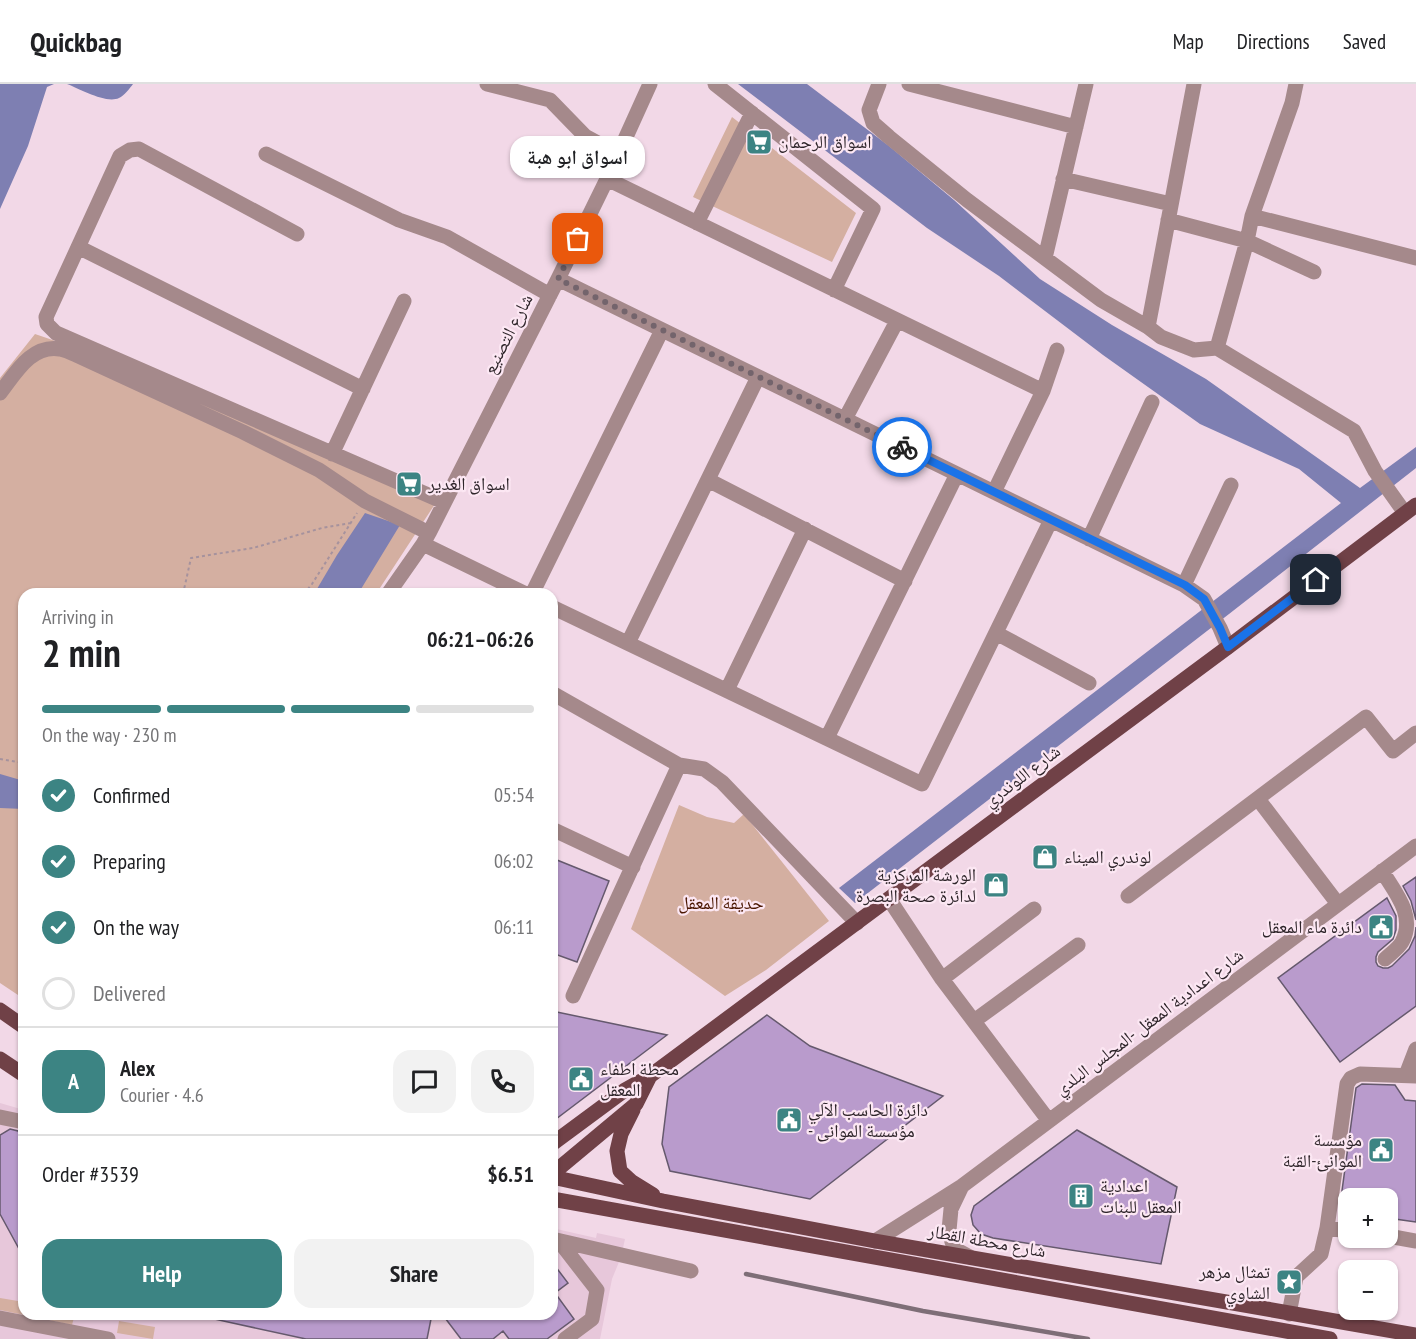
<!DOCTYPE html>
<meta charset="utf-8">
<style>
:root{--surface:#fff;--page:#f2f2f2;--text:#202124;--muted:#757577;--line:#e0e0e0;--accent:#3c8483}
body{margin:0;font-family:"PT Sans Narrow","Noto Naskh Arabic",sans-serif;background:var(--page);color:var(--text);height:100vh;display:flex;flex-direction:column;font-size:22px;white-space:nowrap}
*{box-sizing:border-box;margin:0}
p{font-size:20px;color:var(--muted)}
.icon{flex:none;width:33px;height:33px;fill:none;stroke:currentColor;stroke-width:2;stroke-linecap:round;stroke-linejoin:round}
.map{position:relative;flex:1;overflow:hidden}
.sheet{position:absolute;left:18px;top:504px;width:540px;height:732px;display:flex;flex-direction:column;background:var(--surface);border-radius:18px;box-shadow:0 2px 4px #0004}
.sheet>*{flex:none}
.fabs{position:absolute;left:1338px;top:1104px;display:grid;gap:12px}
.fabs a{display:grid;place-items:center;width:60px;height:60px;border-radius:12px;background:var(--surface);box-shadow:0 2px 4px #0004;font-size:30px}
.pin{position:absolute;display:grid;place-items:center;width:51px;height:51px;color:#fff;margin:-26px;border-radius:12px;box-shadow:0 3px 9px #0006}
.courier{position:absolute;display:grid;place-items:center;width:60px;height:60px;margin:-30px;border:4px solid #1a73e8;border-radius:50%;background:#fff;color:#222;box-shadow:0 2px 8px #0007}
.bubble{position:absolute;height:42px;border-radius:18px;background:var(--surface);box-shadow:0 2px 4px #0004;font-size:20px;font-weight:600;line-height:42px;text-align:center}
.headline em{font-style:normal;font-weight:600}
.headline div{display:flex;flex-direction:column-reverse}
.headline{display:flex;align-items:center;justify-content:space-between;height:102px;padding:0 24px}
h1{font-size:39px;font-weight:600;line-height:45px}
.bar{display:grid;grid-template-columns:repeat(4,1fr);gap:9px 6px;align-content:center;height:72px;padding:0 24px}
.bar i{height:8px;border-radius:4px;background:var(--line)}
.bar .active{background:var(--accent)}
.bar p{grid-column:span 4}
.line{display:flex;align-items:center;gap:15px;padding:0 24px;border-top:2px solid var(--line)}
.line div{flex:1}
.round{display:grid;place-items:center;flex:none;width:63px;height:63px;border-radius:18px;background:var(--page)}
ol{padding:0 24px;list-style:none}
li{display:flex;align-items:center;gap:18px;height:66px}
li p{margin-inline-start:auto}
li .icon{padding:6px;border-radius:50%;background:var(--accent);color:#fff;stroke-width:4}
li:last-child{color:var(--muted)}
li i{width:33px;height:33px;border:3px solid var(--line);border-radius:50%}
.action{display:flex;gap:12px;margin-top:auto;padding:12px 24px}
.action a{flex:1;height:69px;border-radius:18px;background:var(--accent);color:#fff;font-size:24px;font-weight:600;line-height:69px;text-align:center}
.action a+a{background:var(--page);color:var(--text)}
header{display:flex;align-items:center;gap:36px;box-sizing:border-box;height:84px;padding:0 30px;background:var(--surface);border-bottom:2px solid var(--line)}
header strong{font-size:28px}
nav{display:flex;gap:33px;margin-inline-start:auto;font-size:21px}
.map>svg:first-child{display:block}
.built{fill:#e7c7da}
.green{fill:#d4afa1}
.water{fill:#7e7fb2}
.building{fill:#b99bcc;stroke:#65596d;stroke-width:1.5}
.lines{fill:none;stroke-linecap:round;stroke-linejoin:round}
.path{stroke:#a6929d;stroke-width:2;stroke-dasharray:3 3;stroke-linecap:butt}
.minor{stroke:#a5898b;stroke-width:15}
.major{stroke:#704147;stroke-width:15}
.rail{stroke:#7e6e77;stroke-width:4.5}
.done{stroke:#73646c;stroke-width:6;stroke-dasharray:0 10.8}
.route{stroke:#1a73e8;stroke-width:8}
.labels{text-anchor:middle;stroke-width:4.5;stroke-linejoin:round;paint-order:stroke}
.poi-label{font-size:18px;fill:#2e252a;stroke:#fce7f3;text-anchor:start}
.street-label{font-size:18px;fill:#2e252a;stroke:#fce7f3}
.park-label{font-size:18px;fill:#4a1600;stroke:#fce7f3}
</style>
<header>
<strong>Quickbag</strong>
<nav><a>Map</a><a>Directions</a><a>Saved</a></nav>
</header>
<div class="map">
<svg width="1416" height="1255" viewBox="0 0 1416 1255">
<rect width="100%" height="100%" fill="#f2d8e7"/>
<!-- built -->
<path class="built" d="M0 1019 24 1026V1230H552V1144L596 1154 597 1149 625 1155 621 1173 612 1195 600 1255H0Z"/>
<!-- green -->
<path class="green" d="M732 33 856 129 832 178 693 113Z
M35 250 73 263 435 420 376 510H24V915L0 899V294Z
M679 721 707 733 734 739 744 730 829 837 766 886 725 912 631 845Z
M0 1214 24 1218V1230H75L72 1241 0 1226Z
M119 1237 155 1243 153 1255 117 1249Z"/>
<!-- water -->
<path class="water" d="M0 0H54L47 3 28 62 0 125Z
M67 0H133C130 4 124 12 119 14 106 20 80 5 67 0Z
M738 0H807L889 62 954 116 1040 195 1112 241 1206 295 1360 404 1416 363V384L1229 530 855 819 839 804 1341 419 1299 385 1200 340 1103 271 999 192 927 144Z
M365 429 400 441 358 510H314L337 471Z
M0 690 24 697V725L0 724Z"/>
<!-- building -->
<path class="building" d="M552 774 609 797 577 878 552 869Z
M1416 793V836L1411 817 1403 802Z
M1387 814 1396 832V846L1393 855 1378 868 1376 873V878L1378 882 1383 884H1388L1392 882 1409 865 1415 852 1416 843V922L1340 978 1278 894Z
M552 927 667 951 552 1038Z
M767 931 810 962 943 1012 810 1115 670 1087 662 1060 669 1003Z
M1362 1000 1395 1001 1405 1016 1416 1017V1138L1388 1134V1114H1341L1356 1004Z
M10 1045 18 1047 24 1058V1174L0 1130V1051Z
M1077 1046 1177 1103 1161 1180 993 1154 981 1150 973 1141 971 1131 974 1122Z
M552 1178 568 1199 555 1209 574 1235 547 1255H509L503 1247 493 1255H461L442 1230H552Z
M214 1230H432L427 1255H306L214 1235Z"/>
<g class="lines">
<!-- path -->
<path class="path" d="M183 510 191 474 253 464 322 444 351 439
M304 510 312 500 357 429
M0 675 24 679"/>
<!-- minor -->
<path class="minor" d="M487 0 550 16 585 52 618 70
M715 0 873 125 834 206
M879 0 869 26 873 39 889 53 967 116 1101 216 1148 243 1161 253 1194 266 1217 264 1354 347 1375 387 1405 429
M909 0 1076 43
M266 70 399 136 447 153 550 211
M607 95 1043 307
M1063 95 1171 120
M1252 132 1416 174
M1168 136 1247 157 1314 188
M697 139 752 29
M297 150 139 65 130 66 120 72 46 233 47 240 56 249 444 418
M78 163 363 305
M1045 174 1086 0
M558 195 1184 501 1204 515 1220 544 1228 563
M1148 243 1194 0
M1217 264 1247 157 1252 132 1292 19 1296 0
M0 309C15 290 31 260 60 265 65 266 70 268 74 270L243 348 319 386 365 417 429 449
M845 335 897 237
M332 370 404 217
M708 396 905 497
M994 408 1043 307 1057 266
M1089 455 1152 318
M423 460 526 510
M1184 501 1231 401
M388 510 423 460 429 449 558 195 607 95 650 0
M532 510 662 246
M552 523 922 700 1051 436
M996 549 1089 599
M628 559 758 293
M727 606 805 445
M552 609 679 681 704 685 722 698 857 839
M827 654 957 390
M1258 715 1338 820
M552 745 633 783
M1382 787C1395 808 1416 832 1402 858 1399 864 1390 870 1385 875
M1128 812 1366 633 1393 667 1416 649
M889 815 942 895 1049 1037
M942 895 1034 825
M573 912 679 681
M974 937 1078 861
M1406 991 1416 965
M0 1033 24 1038
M962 1102 951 1125 949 1146 952 1158 957 1166 970 1173
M1327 1144 1348 1147
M1388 1152 1416 1157
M552 1155 691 1187
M559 1157 597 1206 592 1235 565 1255
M875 1157 962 1102 1416 762
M1289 1230 1296 1193 1321 1170 1327 1144 1347 1000 1351 994 1360 990 1416 992
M0 1234 108 1255"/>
<!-- major -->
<path class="major" d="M0 926 24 943
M0 975 24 991
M633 1026 621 1050 617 1067 620 1087 632 1098 653 1111
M552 1060 625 1006 650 992 1228 563 1416 421
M552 1090 636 1020 650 992
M552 1093 663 1117 875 1157 1416 1251
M552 1115 1330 1255"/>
<!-- rail -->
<path class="rail" d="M746 1190 923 1227 1088 1255"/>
</g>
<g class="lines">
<!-- done -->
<path class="done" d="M578 155 558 195 902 363"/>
<!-- route -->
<path class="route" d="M902 363 1185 501 1204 515 1220 544 1228 563 1316 496"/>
</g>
<!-- icons -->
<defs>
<symbol id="supermarket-square" viewBox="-11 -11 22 22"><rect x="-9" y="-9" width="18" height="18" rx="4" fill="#3c8483" stroke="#fce7f3"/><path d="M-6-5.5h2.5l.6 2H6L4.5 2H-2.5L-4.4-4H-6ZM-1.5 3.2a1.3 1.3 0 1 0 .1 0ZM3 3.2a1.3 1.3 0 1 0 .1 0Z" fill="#fff"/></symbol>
<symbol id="shop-square" viewBox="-11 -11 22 22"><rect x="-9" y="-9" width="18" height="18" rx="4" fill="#3c8483" stroke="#fce7f3"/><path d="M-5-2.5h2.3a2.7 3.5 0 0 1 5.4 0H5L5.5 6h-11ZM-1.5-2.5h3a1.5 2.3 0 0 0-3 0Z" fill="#fff"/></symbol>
<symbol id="civic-square" viewBox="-11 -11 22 22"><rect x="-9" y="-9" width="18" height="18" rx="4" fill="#3c8483" stroke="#fce7f3"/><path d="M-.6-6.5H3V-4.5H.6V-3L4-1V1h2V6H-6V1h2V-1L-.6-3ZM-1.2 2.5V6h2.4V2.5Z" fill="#fff"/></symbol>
<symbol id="building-square" viewBox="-11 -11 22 22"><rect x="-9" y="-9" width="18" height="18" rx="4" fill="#3c8483" stroke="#fce7f3"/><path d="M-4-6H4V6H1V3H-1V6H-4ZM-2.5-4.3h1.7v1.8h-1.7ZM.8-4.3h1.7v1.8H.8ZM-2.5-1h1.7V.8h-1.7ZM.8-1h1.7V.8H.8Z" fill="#fff"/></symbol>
<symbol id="sight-square" viewBox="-11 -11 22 22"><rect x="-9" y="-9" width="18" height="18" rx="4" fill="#3c8483" stroke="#fce7f3"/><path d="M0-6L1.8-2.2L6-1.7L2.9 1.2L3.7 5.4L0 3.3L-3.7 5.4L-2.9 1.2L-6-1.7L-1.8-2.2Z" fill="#fff"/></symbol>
</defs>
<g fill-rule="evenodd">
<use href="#supermarket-square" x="744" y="43" width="30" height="30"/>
<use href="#supermarket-square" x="394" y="385" width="30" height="30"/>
<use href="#shop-square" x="1030" y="758" width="30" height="30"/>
<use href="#shop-square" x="981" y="786" width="30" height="30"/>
<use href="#civic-square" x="1366" y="828" width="30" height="30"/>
<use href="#civic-square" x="566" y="980" width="30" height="30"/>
<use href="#civic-square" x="774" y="1021" width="30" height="30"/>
<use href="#civic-square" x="1366" y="1051" width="30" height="30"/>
<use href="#building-square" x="1066" y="1097" width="30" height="30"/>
<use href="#sight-square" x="1274" y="1183" width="30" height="30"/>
</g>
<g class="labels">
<!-- poi labels -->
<g class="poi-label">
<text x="778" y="64">اسواق الرحمان</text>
<text x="428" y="406">اسواق الغدير</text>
<text x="1064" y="779">لوندري الميناء</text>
<text x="976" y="797" text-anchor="end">الورشة المركزية<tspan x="976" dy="21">لدائرة صحة البصرة</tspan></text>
<text x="1362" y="849" text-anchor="end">دائرة ماء المعقل</text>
<text x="600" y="991">محطة اطفاء<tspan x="600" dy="21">المعقل</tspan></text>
<text x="808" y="1032">دائرة الحاسب الآلي<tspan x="808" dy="21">- مؤسسة الموانى</tspan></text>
<text x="1362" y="1062" text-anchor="end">مؤسسة<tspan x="1362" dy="21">الموانئ-القبة</tspan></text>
<text x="1100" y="1108">اعدادية<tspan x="1100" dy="21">المعقل للبنات</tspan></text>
<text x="1270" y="1194" text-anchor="end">تمثال مزهر<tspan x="1270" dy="21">الشاوي</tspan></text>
</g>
<!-- street labels -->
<g class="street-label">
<text transform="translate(508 250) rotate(-63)" y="6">شارع التصنيع</text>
<text transform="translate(1022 692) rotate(-37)" y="6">شارع اللوندري</text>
<text transform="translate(1149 938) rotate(-37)" y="6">شارع اعدادية المعقل -المجلس البلدي</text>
<text transform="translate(987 1157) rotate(10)" y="6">شارع محطة القطار</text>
</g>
<!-- park labels -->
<g class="park-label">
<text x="721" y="825">حديقة المعقل</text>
</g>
</g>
</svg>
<div class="fabs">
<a>+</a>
<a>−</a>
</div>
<div class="pin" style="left:578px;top:155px;background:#ea580c"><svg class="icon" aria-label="bag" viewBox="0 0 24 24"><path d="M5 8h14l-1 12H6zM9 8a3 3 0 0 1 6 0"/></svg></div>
<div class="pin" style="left:1316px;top:496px;background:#1f2937"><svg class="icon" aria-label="home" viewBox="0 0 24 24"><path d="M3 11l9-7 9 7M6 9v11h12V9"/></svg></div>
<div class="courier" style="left:902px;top:363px"><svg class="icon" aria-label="bike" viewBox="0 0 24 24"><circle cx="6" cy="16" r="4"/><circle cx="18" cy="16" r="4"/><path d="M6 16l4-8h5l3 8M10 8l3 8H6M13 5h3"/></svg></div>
<div class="bubble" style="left:510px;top:52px;width:135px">اسواق ابو هبة</div>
<section class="sheet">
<div class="headline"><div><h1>2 min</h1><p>Arriving in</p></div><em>06:21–06:26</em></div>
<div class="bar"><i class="active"></i><i class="active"></i><i class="active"></i><i></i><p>On the way · 230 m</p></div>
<ol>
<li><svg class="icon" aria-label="check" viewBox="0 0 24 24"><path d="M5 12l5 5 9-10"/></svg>Confirmed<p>05:54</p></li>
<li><svg class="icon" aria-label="check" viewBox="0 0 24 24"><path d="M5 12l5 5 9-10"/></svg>Preparing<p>06:02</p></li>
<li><svg class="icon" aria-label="check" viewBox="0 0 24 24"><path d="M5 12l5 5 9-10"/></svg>On the way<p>06:11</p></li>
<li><i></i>Delivered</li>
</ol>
<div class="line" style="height:108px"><b class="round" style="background:var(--accent);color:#fff">A</b><div><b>Alex</b><p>Courier · 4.6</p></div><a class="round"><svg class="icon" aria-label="chat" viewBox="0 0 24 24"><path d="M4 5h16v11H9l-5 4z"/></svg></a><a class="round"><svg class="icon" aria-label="phone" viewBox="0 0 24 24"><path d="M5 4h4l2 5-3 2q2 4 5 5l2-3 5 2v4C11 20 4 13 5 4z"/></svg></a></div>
<div class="line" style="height:78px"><div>Order #3539</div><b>$6.51</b></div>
<div class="action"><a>Help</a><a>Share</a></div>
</section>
</div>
